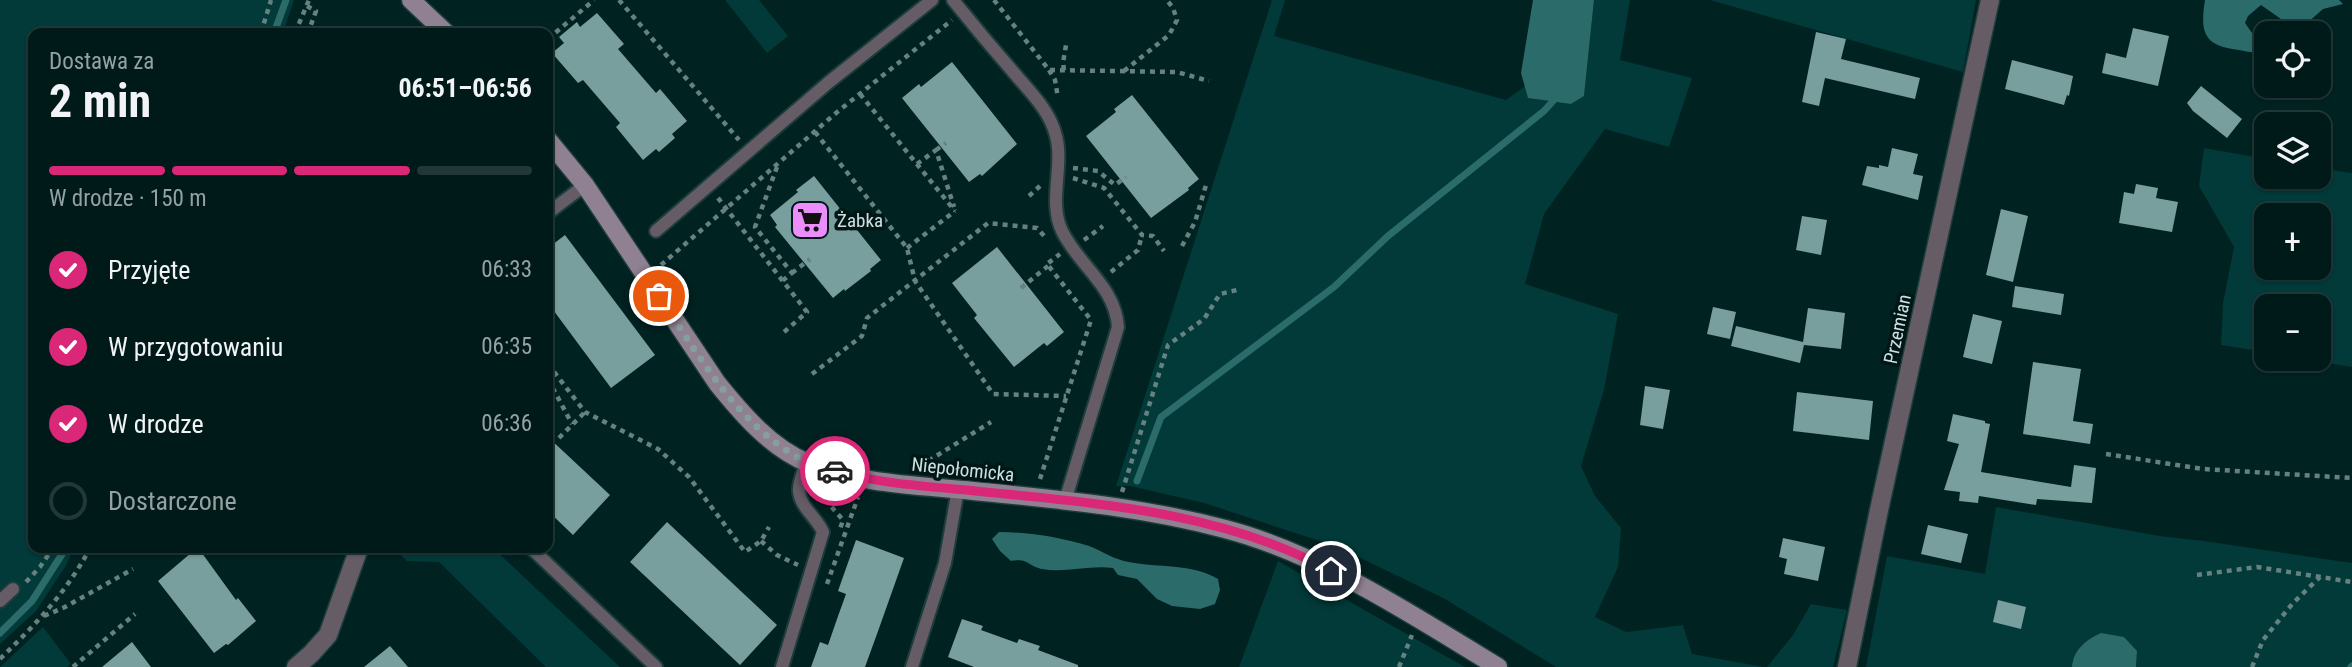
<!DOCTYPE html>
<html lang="pl">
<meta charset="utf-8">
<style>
:root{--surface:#001a19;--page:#0e2726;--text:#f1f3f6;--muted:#95a1a2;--line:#223838;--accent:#db2777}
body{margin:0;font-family:"Roboto Condensed",sans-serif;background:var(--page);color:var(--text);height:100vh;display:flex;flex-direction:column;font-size:26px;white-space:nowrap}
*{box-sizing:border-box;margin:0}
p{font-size:23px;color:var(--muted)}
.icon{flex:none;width:38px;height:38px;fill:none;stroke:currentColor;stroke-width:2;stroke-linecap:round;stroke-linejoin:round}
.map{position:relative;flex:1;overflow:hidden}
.side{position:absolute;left:28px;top:28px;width:525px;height:525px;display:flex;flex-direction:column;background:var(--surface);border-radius:14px;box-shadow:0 2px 5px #0004,0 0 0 2px var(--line)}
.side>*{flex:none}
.tools{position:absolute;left:2254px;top:21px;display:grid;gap:14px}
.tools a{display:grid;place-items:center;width:77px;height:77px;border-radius:14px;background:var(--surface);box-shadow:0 2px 5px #0004,0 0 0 2px var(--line);font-size:35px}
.pin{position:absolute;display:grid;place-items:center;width:60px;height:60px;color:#fff;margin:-30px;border:4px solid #fff;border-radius:50%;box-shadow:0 2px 7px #0007}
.courier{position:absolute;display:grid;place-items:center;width:70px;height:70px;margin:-35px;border:5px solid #db2777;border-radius:50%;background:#fff;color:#222;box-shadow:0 2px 9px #0007}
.summary em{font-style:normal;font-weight:700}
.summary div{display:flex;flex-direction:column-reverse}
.summary{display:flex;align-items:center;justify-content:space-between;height:119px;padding:0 21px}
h1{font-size:46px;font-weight:700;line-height:52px}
.bar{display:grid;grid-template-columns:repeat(4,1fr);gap:10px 7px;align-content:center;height:84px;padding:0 21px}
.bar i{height:9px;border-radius:5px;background:var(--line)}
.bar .active{background:var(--accent)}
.bar p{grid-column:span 4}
ol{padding:0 21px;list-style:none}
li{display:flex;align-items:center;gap:21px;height:77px}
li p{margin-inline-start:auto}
li .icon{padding:7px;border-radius:50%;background:var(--accent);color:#fff;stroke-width:4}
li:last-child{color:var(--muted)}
li i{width:38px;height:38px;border:4px solid var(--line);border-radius:50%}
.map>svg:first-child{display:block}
.green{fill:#023939;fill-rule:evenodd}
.water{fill:#2b6b6a}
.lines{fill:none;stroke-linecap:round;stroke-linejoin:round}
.stream{stroke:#2b6b6a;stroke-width:7}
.building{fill:#789e9d}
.service-casing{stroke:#1d3d3c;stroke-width:16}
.minor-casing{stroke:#1d3d3c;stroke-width:21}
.secondary-casing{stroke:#1d3d3c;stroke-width:21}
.path{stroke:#668180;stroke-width:4.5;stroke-dasharray:5 5;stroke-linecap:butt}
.service{stroke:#655c66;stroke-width:12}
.minor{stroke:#655c66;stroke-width:18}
.secondary{stroke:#8f8191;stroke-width:18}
.done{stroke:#869e9d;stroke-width:7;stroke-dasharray:0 12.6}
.route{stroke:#db2777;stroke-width:9}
.labels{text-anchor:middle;stroke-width:7;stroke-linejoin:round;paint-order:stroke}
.poi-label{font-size:19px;fill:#cee1e0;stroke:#001717;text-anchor:start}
.street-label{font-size:19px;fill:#cee1e0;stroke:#001717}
</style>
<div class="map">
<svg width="2352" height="667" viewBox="0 0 2352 667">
<rect width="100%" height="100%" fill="#002221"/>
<!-- green -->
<path class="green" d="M0 0H294L283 33H33V548H74L65 567 36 611 0 644Z
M725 0H759L788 36 767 53Z
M1272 0H1285L1274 36 1506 100 1525 86 1529 98 1571 104 1584 95 1594 0H1630L1620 60 1692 78 1669 147 1605 129 1544 214 1525 284 1618 314 1604 390 1581 466 1595 496 1621 528 1618 567 1595 617 1626 632 1683 625 1692 654 1764 667H1556L1445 599 1338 547 1204 503 1130 486H1116Z
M1710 0H1976L1963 72Z
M2204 148 2266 159V177H2319V168L2352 173V367L2302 359H2319V306H2266V352L2221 345 2223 303 2234 247 2199 186ZM2266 215H2319V268H2266Z
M1996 507 2160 536 2204 541 2352 563V667H2136L2137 651 2073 660 2072 667H1866L1887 556 1985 574Z
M394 548H493L620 667H546L439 562 407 561Z
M1278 561 1465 667H1239Z
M1811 604 1847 610 1833 667H1767L1793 635Z
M43 627 71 664 67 667H0Z"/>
<!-- water -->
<path class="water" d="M1533 0H1594L1584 96 1571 104 1528 98 1521 73Z
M2205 0H2339L2343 4 2323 9 2305 25 2295 29 2261 5 2248 16 2245 23 2252 33 2265 30 2276 33H2266V49C2257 54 2249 52 2239 50 2203 46 2200 32 2205 0Z
M999 532C1030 532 1059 537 1089 546 1102 551 1115 560 1129 562 1158 568 1192 563 1218 579L1220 590 1215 604 1200 609 1172 606 1157 599 1137 579 1118 575 1113 568C1089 565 1065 573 1042 569 1027 566 1029 558 1011 561L1000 551 992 539Z
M2101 633 2124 637 2137 651 2136 667H2072C2073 650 2087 639 2101 633Z"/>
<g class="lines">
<!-- stream -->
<path class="stream" d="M274 33 286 0
M1137 481 1161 417 1334 287 1388 236 1544 111 1553 101
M0 633 32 601 66 548
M2351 667 2352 666"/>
</g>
<!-- building -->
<path class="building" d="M597 13 624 44 618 49 656 93 660 89 687 121 672 134 675 138 659 152 656 149 643 160 616 127 620 123 583 80 578 83 552 53 564 43 559 37 577 22 580 27Z
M2133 28 2169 36 2158 86 2102 73 2106 53 2126 58Z
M1816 32 1846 39 1841 59 1920 78 1915 99 1825 78 1819 106 1802 102Z
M2012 60 2073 76 2069 96 2067 95 2064 105 2005 89Z
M952 62 1017 144 982 176 980 174 969 182 902 98 919 84 921 87Z
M2201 86 2242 119 2227 138 2193 111 2187 103Z
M1132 95 1199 179 1188 188 1189 190 1151 218 1086 136 1116 112 1114 109Z
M1892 148 1918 154 1913 174 1923 176 1918 200 1862 185 1867 166 1879 168V165L1888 167Z
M814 176 881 260 870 269 871 271 845 291 844 289 833 298 775 227 777 225 770 215 798 192 796 190Z
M2136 184 2158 188 2156 198 2178 202 2172 232 2119 223 2124 192 2134 194Z
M2001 209 2028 216 2013 282 1986 275Z
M1802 216 1827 220 1821 255 1796 250Z
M565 235 655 355 611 388 548 303V248Z
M997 247 1064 332 1047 346 1044 343 1014 367 974 318 977 315 952 283Z
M2015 286 2064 294 2061 315 2012 307Z
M1713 307 1736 312 1730 339 1707 334Z
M1808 308 1845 313 1841 349 1804 345 1800 363 1731 346 1736 326 1803 342Z
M1973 314 2002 321 1992 364 1963 357Z
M2033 362 2081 369 2073 421 2093 424 2090 444 2023 434Z
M1645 386 1670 390 1663 429 1640 425Z
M1797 392 1873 401 1869 440 1793 431Z
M1953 414 1985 421V423L1990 424 1981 472 2071 487 2074 465 2096 468 2092 503 2037 499 2036 505 1979 496 1978 503 1959 501 1960 492 1944 490 1959 444 1947 441Z
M548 437 610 495 573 535 548 511Z
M667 522 777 625 740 665 630 562Z
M1928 525 1968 534 1961 563 1921 554Z
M1783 538 1825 547 1818 581 1784 574 1787 559 1779 557Z
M856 540 904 558 877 634 865 667H811L820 642 828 645 837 619 846 594 838 591Z
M199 549 236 600 238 598 256 621 228 645 226 644 214 653 158 581 191 553 192 554Z
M1998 600 2026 607 2021 629 1993 622Z
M962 619 983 626 981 630 1017 643 1019 639 1040 646 1038 650 1078 665V667H974L948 657Z
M132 642 151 667H102Z
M390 646 408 667H364Z"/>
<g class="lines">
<defs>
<path id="service" d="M953 0C973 25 994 50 1015 74 1031 93 1050 111 1056 136 1064 166 1048 202 1062 231 1079 266 1115 286 1118 327L1065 501
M548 213 585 185
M656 231 829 82 932 0
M531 548 656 667
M0 601 13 589
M782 667 823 532C817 518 800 507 799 491 798 483 804 471 806 462
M912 667 945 563 958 489"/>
<path id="minor" d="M296 667 311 654 328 635 359 548
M1847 667 1879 510 1990 0"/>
<path id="secondary" d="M411 0 446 33
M548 140 585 185 717 383C742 414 771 448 808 463 856 483 912 485 964 490 1052 499 1139 506 1225 529 1321 554 1414 616 1498 667"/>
</defs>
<!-- service casing -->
<use href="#service" class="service-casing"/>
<!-- minor casing -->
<use href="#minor" class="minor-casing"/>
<!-- secondary casing -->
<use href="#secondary" class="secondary-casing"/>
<!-- path -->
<path class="path" d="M619 0 739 140
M994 0 1049 70 1177 72 1209 81
M307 6 316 11 308 33
M261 33 271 0
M295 33 309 0
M548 39 594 0
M1049 70 1055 80 1058 98
M1064 70 1063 63 1066 45
M1124 71 1169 35 1177 20 1173 8 1167 0
M860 94 955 211
M815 132 907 248 915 281 993 394 1066 396
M936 150 946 143
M917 164 936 150 954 207
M777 167 755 227 792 273 782 281
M1073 168 1098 171 1115 185 1126 177
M1073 178 1104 188 1142 235 1153 236 1164 251
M1029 196 1040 186
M718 198 807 312 784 332
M1084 240 1103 226
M1182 246 1195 222 1206 185
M907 248 955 211
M661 265 836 113 952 20
M1111 272 1138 250 1142 235
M792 273 810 259
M1021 288 1048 266
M548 364 585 412 658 449 689 477 745 552 761 541 769 527
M812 374 862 336 867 318 988 223 1037 228 1045 237
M548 379 572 424
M559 438 585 412
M2106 454 2203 469 2352 478
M920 466 991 422
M1040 479 1091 320 1047 264 1060 254
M832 489 828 503 843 520 840 529
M1122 492 1168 345 1204 319 1220 294 1237 290
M761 541 777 555 798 565
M2197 575 2257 567 2352 582
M26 582 40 567 53 548
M827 584 858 497
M44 616 65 607 133 569
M0 659C35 625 67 592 90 548
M73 667 135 614
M1399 667 1412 635
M2252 667 2263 640 2293 603 2320 577"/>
<!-- service -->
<use href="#service" class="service"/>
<!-- minor -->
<use href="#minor" class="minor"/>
<!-- secondary -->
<use href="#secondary" class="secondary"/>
</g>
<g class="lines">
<!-- done -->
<path class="done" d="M659 296C700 357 737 425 804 461 813 466 824 468 835 471"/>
<!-- route -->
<path class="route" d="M835 471C877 483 922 486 966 490 1090 503 1220 510 1331 571"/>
</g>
<!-- icons -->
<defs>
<symbol id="supermarket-square" viewBox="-11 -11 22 22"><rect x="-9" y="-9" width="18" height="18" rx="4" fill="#eb8dfb" stroke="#001717"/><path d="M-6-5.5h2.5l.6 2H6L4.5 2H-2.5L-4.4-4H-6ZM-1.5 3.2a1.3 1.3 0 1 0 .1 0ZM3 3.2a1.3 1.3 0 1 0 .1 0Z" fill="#111"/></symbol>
</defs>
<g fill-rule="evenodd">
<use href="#supermarket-square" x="788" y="198" width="44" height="44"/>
</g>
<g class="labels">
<!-- poi labels -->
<g class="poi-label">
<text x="837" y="227">Żabka</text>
</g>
<!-- street labels -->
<g class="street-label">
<text transform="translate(1897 329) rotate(-78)" y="7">Przemian</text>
<text transform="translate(963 469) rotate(6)" y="7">Niepołomicka</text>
</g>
</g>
</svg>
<div class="tools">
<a><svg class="icon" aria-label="locate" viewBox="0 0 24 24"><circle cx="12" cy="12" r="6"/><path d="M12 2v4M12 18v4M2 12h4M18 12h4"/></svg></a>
<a><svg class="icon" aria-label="layers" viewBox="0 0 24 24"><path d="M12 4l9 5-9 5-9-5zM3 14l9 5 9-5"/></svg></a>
<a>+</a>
<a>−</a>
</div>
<div class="pin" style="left:659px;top:296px;background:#ea580c"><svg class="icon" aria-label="bag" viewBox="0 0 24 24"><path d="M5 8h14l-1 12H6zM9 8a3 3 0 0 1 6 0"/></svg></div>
<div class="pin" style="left:1331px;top:571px;background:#1f2937"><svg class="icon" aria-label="home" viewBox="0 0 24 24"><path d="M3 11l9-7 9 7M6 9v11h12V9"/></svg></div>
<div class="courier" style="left:835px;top:471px"><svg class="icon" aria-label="car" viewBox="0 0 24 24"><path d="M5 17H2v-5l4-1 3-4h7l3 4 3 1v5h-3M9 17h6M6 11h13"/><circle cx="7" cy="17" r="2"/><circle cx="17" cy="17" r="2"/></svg></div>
<section class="side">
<div class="summary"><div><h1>2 min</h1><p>Dostawa za</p></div><em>06:51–06:56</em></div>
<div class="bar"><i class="active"></i><i class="active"></i><i class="active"></i><i></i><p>W drodze · 150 m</p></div>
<ol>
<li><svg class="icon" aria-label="check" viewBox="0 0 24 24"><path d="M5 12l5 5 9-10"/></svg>Przyjęte<p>06:33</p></li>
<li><svg class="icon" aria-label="check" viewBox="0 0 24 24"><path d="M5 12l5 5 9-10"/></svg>W przygotowaniu<p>06:35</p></li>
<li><svg class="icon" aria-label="check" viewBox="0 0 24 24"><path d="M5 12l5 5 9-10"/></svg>W drodze<p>06:36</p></li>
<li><i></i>Dostarczone</li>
</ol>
</section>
</div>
